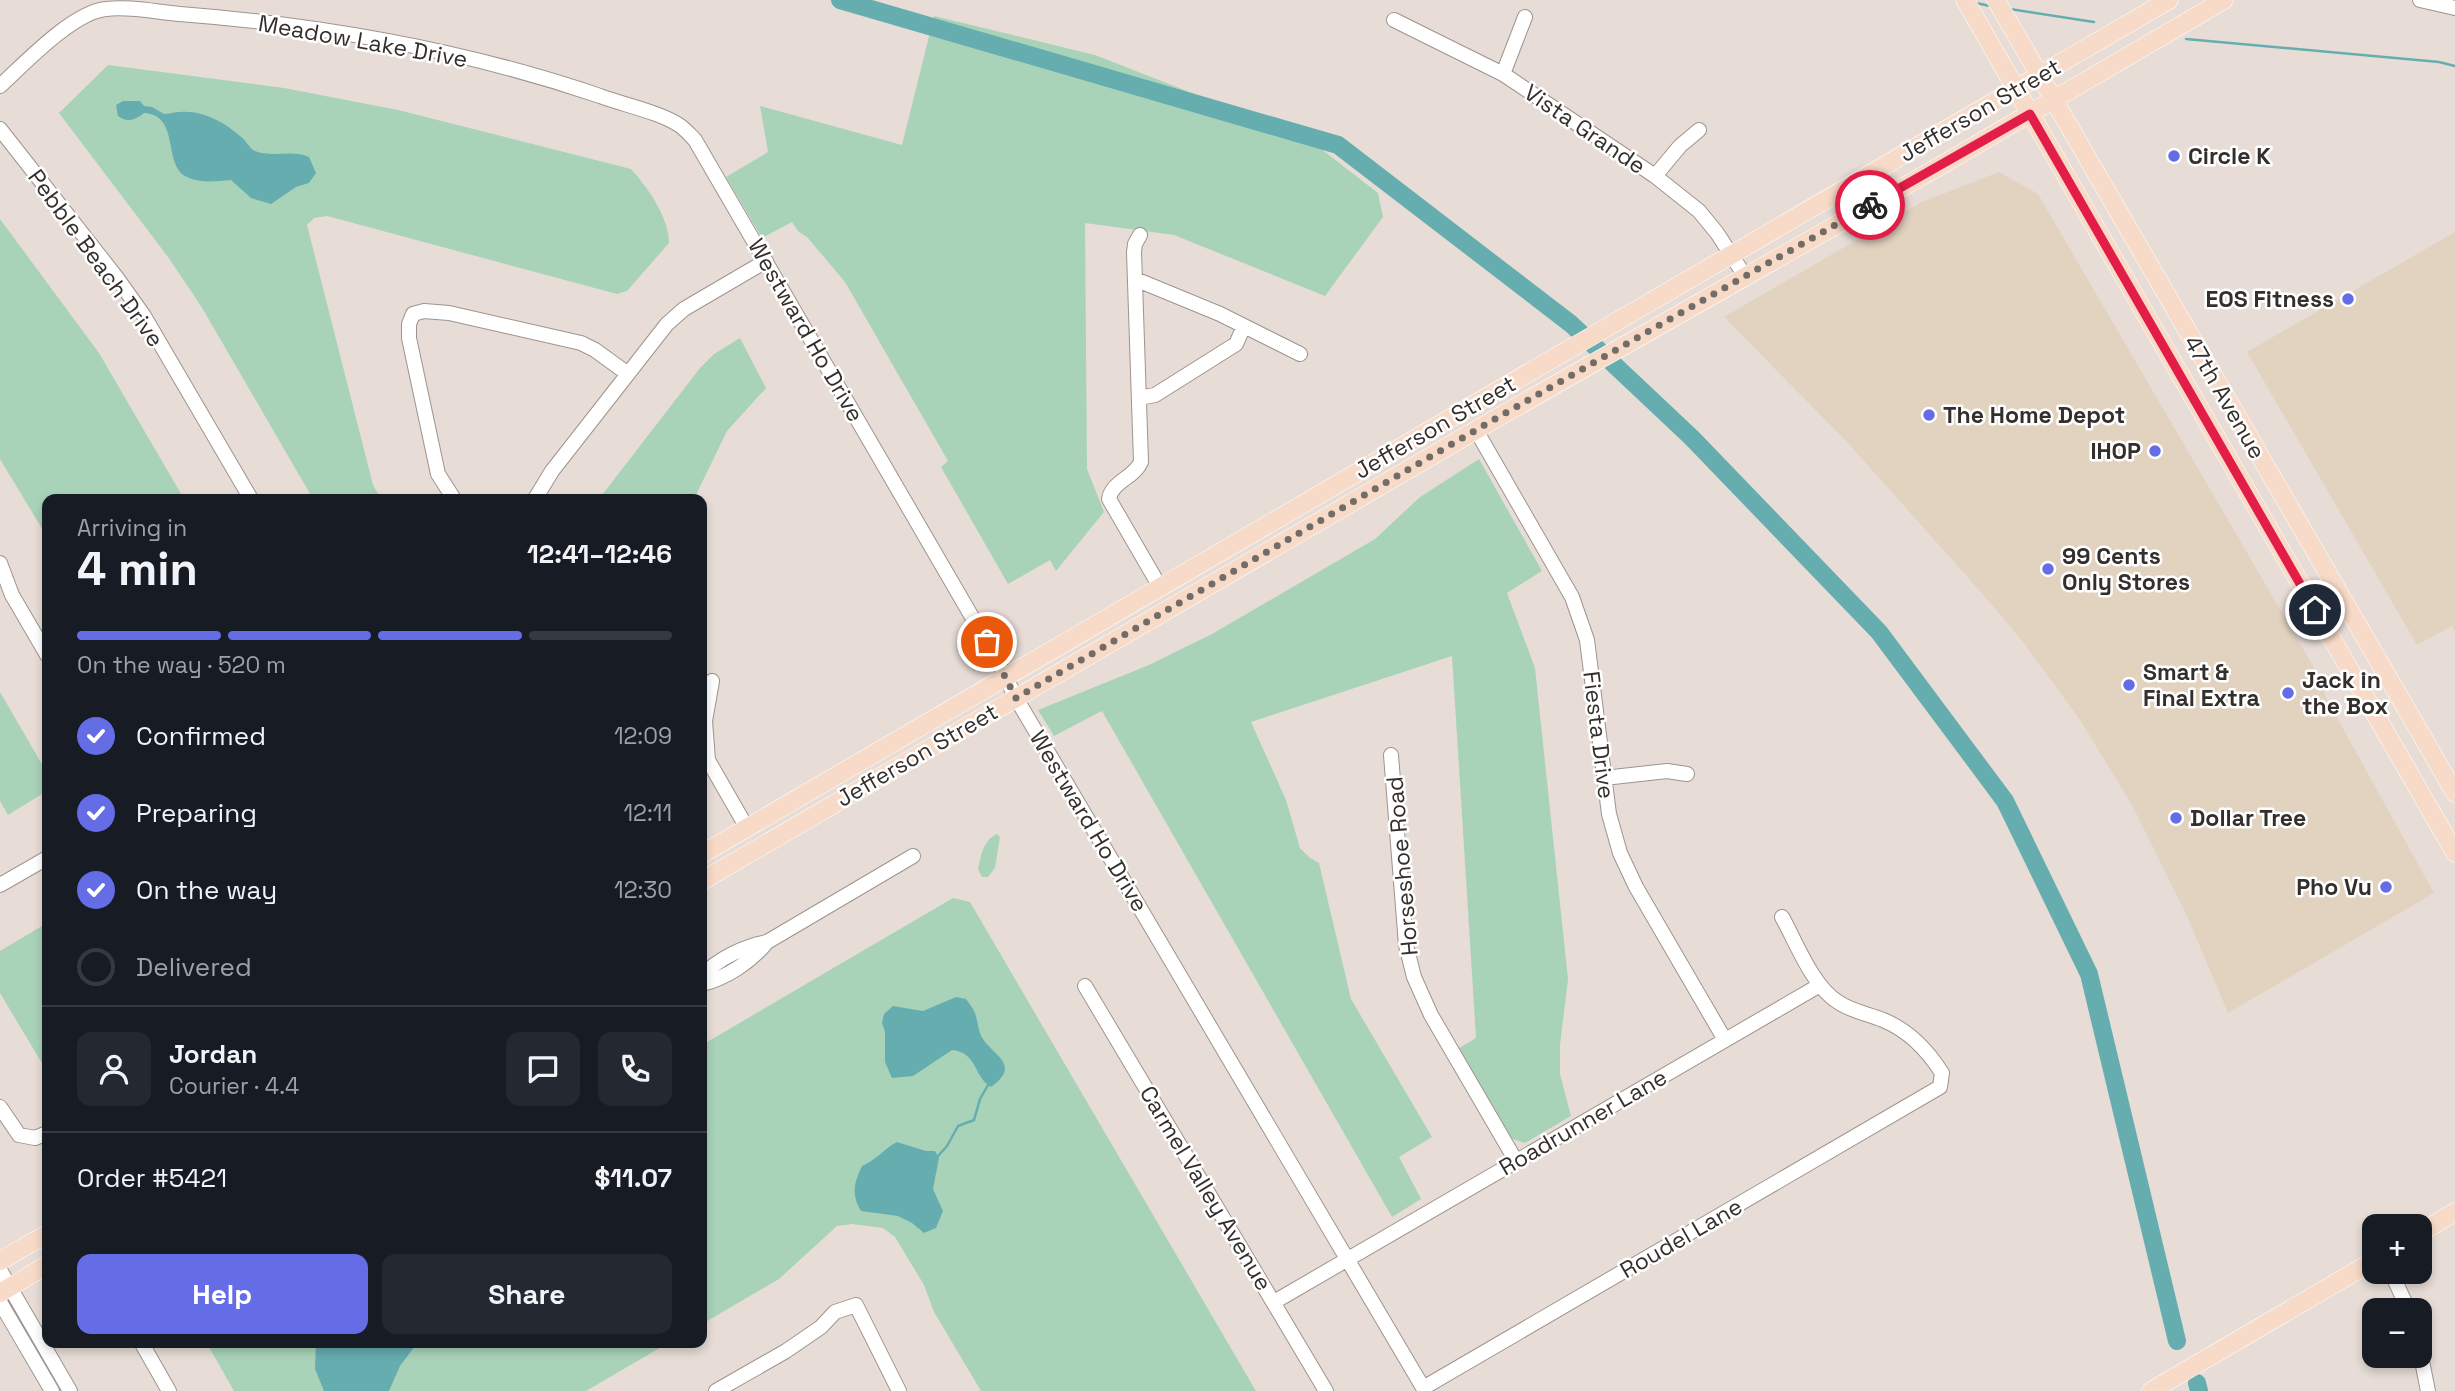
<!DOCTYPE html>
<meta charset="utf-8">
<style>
:root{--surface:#171b24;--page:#242831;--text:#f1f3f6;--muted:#9ea1a6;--line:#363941;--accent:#646de6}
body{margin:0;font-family:"Space Grotesk",sans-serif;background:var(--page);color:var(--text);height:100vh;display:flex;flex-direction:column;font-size:26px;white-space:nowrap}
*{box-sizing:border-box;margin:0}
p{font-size:23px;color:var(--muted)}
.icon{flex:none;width:38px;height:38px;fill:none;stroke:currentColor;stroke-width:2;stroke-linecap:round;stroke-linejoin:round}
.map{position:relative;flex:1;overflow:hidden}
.sheet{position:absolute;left:42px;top:494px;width:665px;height:854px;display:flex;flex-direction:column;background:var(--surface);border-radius:14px;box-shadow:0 4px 10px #0003}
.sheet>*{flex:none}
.fabs{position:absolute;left:2362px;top:1214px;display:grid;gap:14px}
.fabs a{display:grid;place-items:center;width:70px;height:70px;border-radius:14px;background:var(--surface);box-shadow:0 4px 10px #0003;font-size:35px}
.pin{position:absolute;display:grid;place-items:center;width:60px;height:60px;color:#fff;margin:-30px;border:4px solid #fff;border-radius:50%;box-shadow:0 2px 7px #0007}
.courier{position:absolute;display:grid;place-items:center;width:70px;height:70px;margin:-35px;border:5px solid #e11d48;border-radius:50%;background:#fff;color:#222;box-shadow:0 2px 9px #0007}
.overview em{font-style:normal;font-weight:800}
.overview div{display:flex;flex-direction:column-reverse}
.overview{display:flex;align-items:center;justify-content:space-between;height:119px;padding:0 35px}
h1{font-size:46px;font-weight:800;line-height:52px}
.bar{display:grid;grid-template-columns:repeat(4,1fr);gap:10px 7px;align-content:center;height:84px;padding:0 35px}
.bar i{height:9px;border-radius:5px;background:var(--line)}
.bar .current{background:var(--accent)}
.bar p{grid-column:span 4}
.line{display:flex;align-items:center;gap:18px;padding:0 35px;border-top:2px solid var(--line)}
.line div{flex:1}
.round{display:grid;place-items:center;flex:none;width:74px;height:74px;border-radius:14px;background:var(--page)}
ol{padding:0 35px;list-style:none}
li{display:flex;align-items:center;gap:21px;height:77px}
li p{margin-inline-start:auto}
li .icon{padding:7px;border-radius:50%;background:var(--accent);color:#fff;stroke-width:4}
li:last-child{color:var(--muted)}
li i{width:38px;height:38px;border:4px solid var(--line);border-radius:50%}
.action{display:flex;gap:14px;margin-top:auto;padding:14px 35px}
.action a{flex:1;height:80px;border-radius:14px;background:var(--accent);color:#fff;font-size:28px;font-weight:800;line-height:80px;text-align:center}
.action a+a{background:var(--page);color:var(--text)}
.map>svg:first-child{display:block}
.commercial{fill:#e2d3c0}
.green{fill:#a9d3b9}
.water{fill:#66adb0}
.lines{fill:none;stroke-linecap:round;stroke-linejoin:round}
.stream{stroke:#66adb0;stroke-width:2.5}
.river{stroke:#66adb0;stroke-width:18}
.minor-casing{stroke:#9e948e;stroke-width:16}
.major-casing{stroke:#fff;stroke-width:19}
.minor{stroke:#fff;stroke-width:14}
.major{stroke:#f7dac7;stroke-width:18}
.done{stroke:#726c68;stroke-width:7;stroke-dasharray:0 12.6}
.route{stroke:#e11d48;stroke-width:9}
.poi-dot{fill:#646de6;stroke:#fff;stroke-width:2.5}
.labels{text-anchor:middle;stroke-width:5;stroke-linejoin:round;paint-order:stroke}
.street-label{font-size:23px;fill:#332f2c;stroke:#fff}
.poi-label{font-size:23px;font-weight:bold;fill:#332f2c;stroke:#fff;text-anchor:start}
</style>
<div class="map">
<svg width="2455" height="1391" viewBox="0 0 2455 1391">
<rect width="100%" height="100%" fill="#e7ddd6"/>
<!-- commercial -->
<path class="commercial" d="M1999 172 2038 194 2323 683 2325 696 2434 893 2228 1013 2187 916 2132 805 2080 720 2020 638 1972 582 1847 442 1724 317 1922 202Z
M2455 232V631L2452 626 2417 645 2247 352Z"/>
<!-- green -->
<path class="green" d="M934 16 1095 55 1307 138 1378 193 1383 217 1325 296 1174 235 1085 223 1087 469 1104 512 1056 571 1050 560 1008 584 941 467 948 461 845 282 807 237 798 231 792 222 762 238 726 177 768 152 760 106 902 145Z
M108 65 284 88 398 110 631 169C648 188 669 217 669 243L627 291 617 294 327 216 314 218 307 225 373 485 381 499H313L201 306 168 257 59 113Z
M0 219 99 353 184 499H47V537L0 459Z
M740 338 766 388 727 431 694 499H599L700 368 714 354Z
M1479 459 1542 571 1507 593 1535 668 1568 979 1560 1045V1074L1571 1116 1525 1143 1510 1138 1459 1048 1476 1038 1452 656 1251 722 1286 800 1300 848 1310 858 1319 863 1351 999 1432 1137 1399 1157 1421 1199 1392 1217 1102 711 1054 736 1038 710 1149 665 1212 634 1375 539 1420 497Z
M0 692 47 773V791L8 815 0 801Z
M997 834 1000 837 995 868 988 877H982L978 869C981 856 983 840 997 834Z
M953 898 970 902 1256 1391H981L934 1312 924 1285 895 1237 883 1228 852 1224 837 1226 779 1279 702 1324V1045Z
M47 923V1070H46L0 993V951Z
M206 1342H670L586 1391H234Z"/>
<!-- water -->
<path class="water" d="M123 101H140L144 106 152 107 164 114C169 114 175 112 180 112 202 110 224 122 240 136 246 140 249 148 255 151 273 158 293 149 309 157L316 173 309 183 296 187 271 204 251 198 231 180C217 181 201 184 187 177 162 166 181 115 144 113 136 120 127 123 118 116L116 105Z
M956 997 966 999C969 1003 973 1008 975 1013 978 1021 978 1032 983 1039 993 1055 1022 1065 991 1087 973 1076 978 1053 952 1050L913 1076 892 1078 885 1062V1032L882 1023 884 1014 893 1006 923 1011Z
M897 1142 926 1151H935L939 1158 933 1189 943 1211 936 1228 924 1233 912 1223 898 1216 861 1211C851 1194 854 1183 862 1166 876 1160 884 1149 897 1142Z
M316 1342H418L400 1366 389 1391H324L315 1369Z"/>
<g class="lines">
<!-- stream -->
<path class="stream" d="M1976 3 1990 6
M2010 9 2094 22
M2186 39 2439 62 2455 66
M938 1156 947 1146 958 1126 974 1120 980 1099 988 1085"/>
<!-- river -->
<path class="river" d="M840 0 1338 145 1571 324 1692 438 1879 632 2005 801 2089 974 2177 1341
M2197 1383 2199 1391"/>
<defs>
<path id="minor" d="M2420 0 2455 8
M1394 20 1503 74 1655 176 1699 211 1717 233 1745 276
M1503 74 1525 17
M0 86C25 63 73 12 106 9 130 6 156 12 180 14 322 25 465 50 600 96 624 105 659 112 679 125 685 129 690 135 695 140L997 660 1016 698 1425 1391
M0 129 117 278 144 316 251 499
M1655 176 1680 146 1699 130
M1140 235 1135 244 1134 252 1141 462C1134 478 1112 481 1109 499L1160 587
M1135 279 1220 314 1300 354
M1139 398 1155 395 1236 344 1244 326
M1476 430 1572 597 1587 640 1609 814 1620 853 1636 887 1725 1040
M454 499 438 474 409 338V324L413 314 424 311 449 313 581 343 595 350 628 374
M535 499 552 471 667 324 684 309 766 261
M0 563 12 595 47 655
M712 681 705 721 708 760 747 828
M1391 755 1406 945 1414 977 1431 1015 1516 1161
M1604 778 1667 771 1687 774
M0 885 47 858
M702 976C717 959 745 946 767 942L913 856
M702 984C726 978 751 962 767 942
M1085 986 1326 1391
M0 1107 19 1135 35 1138 47 1133
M0 1270 70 1391
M2391 1272 2409 1311
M0 1302 52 1391
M1274 1302 1820 985
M141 1342 169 1391
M2420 1351 2428 1391
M1423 1388 1940 1087 1942 1073C1928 1051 1908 1030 1883 1020 1868 1014 1851 1011 1838 1002 1813 987 1796 942 1782 917
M716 1391 786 1351 821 1327 835 1312 856 1305 899 1391"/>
<path id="major" d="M1965 0 2455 853
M1996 0 2455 793
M702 854 2169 0
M702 881 1495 419 1940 166 2224 0
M2420 1233 2455 1212
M0 1261 47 1234
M0 1293 47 1265
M2151 1391 2375 1260"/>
</defs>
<!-- minor casing -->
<use href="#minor" class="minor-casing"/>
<!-- major casing -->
<use href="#major" class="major-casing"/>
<!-- minor -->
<use href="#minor" class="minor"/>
<!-- major -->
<use href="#major" class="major"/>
</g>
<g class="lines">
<!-- done -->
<path class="done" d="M987 642 1016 698 1495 419 1870 205"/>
<!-- route -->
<path class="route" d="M1870 205 2030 114 2315 610"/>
</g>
<!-- markers -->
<g class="poi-dot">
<circle cx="2174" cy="156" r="7"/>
<circle cx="2348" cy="299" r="7"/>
<circle cx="1929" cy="415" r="7"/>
<circle cx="2155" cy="451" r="7"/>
<circle cx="2048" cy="569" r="7"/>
<circle cx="2129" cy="685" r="7"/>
<circle cx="2288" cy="693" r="7"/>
<circle cx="2176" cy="818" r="7"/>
<circle cx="2386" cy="887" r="7"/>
</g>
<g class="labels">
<!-- street labels -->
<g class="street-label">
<text transform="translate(363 41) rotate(10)" y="8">Meadow Lake Drive</text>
<text transform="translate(1980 110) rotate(-30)" y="8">Jefferson Street</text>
<text transform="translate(1585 129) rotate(34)" y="8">Vista Grande</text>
<text transform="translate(96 258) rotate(54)" y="8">Pebble Beach Drive</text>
<text transform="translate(806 330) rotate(60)" y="8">Westward Ho Drive</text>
<text transform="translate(2225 397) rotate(60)" y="8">47th Avenue</text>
<text transform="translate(1435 427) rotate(-30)" y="8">Jefferson Street</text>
<text transform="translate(1599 735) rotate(83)" y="8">Fiesta Drive</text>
<text transform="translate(917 755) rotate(-30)" y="8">Jefferson Street</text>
<text transform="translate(1089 821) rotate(59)" y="8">Westward Ho Drive</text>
<text transform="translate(1402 866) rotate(-95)" y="8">Horseshoe Road</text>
<text transform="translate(1583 1122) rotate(-30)" y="8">Roadrunner Lane</text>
<text transform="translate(1206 1188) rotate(59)" y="8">Carmel Valley Avenue</text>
<text transform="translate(1681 1238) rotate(-30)" y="8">Roudel Lane</text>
</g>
<!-- poi labels -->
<g class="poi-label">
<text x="2188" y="164">Circle K</text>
<text x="2334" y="307" text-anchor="end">EOS Fitness</text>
<text x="1943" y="423">The Home Depot</text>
<text x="2141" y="459" text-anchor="end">IHOP</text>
<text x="2062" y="564">99 Cents<tspan x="2062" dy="26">Only Stores</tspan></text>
<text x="2143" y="680">Smart &amp;<tspan x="2143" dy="26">Final Extra</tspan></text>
<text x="2302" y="688">Jack in<tspan x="2302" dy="26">the Box</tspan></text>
<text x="2190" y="826">Dollar Tree</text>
<text x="2372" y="895" text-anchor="end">Pho Vu</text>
</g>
</g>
</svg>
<div class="fabs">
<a>+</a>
<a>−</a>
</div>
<div class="pin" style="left:987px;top:642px;background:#ea580c"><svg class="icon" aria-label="bag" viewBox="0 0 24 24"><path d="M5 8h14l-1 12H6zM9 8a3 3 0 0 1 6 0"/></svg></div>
<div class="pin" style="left:2315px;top:610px;background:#1f2937"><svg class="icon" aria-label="home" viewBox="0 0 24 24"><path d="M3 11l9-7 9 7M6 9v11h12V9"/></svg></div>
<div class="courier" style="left:1870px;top:205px"><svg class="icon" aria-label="bike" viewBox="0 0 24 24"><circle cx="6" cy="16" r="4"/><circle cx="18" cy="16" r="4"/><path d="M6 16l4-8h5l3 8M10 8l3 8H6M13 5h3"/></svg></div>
<section class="sheet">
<div class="overview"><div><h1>4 min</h1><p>Arriving in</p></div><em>12:41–12:46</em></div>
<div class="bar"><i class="current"></i><i class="current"></i><i class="current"></i><i></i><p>On the way · 520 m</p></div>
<ol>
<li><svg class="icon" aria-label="check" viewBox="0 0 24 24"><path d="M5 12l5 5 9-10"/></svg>Confirmed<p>12:09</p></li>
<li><svg class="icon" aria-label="check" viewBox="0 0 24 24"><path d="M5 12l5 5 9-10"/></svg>Preparing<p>12:11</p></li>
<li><svg class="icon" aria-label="check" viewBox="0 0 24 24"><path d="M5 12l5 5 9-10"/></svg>On the way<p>12:30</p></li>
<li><i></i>Delivered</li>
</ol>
<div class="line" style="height:126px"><a class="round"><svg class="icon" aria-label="person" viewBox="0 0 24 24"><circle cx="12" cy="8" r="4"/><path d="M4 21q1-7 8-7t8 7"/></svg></a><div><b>Jordan</b><p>Courier · 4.4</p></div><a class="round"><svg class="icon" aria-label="chat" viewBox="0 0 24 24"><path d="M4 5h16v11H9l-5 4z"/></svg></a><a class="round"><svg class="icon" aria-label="phone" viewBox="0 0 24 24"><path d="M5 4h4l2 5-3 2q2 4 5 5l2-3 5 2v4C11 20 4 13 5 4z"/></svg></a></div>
<div class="line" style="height:91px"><div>Order #5421</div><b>$11.07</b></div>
<div class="action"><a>Help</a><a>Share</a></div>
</section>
</div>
